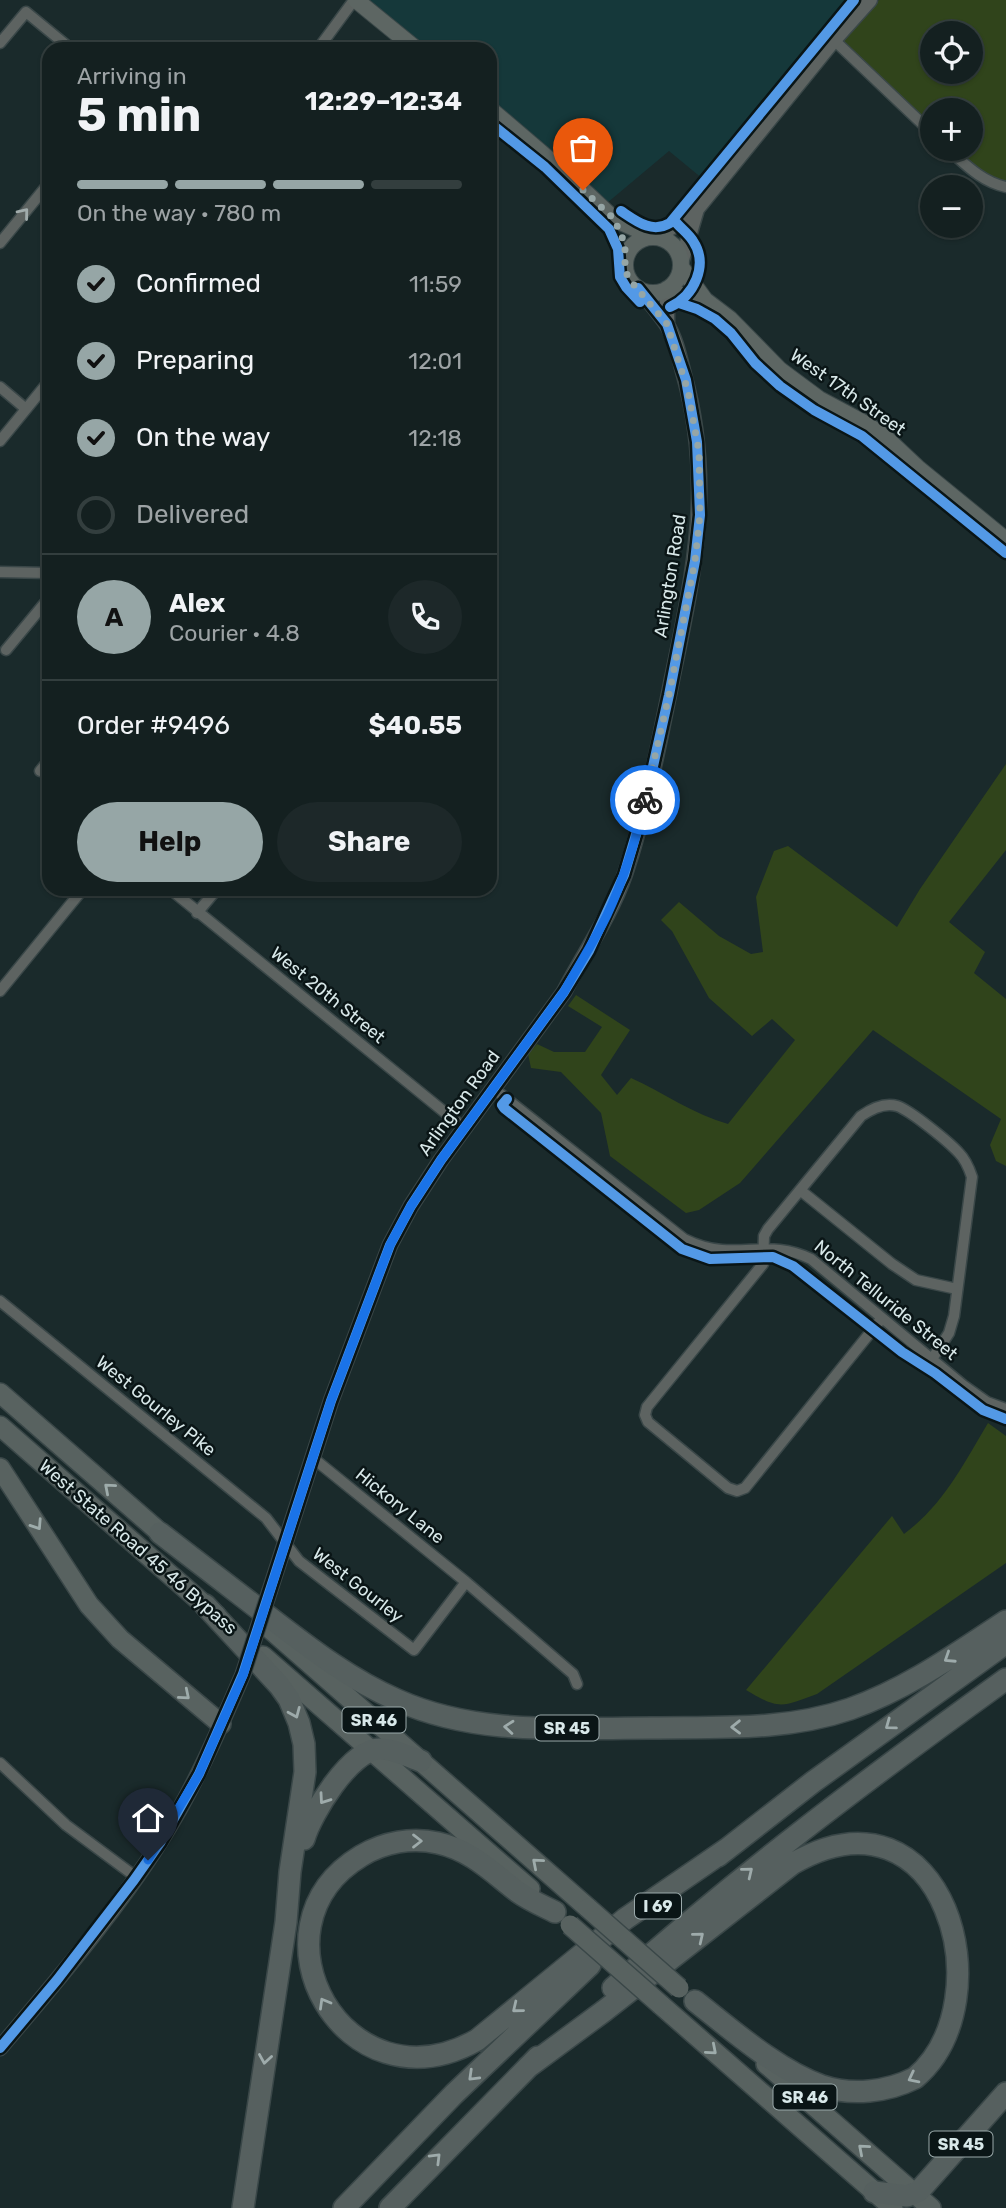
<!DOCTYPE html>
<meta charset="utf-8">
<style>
:root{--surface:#142020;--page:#1d2829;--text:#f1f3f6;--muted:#9da3a5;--line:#333e3e;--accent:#96a6a6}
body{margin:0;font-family:Rubik,sans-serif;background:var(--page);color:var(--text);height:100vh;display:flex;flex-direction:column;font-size:26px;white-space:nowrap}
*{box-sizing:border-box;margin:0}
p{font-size:23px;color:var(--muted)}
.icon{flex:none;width:38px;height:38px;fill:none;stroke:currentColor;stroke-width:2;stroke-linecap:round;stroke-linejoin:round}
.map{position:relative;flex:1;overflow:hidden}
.panel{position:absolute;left:42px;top:42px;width:455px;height:854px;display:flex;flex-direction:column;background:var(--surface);border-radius:21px;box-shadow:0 2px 5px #0004,0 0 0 2px var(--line)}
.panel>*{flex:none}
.controls{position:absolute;left:920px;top:21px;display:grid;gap:14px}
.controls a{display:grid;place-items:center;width:63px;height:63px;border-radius:50%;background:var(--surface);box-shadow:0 2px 5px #0004,0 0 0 2px var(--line);font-size:35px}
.pin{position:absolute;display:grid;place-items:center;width:60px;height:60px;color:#fff;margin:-72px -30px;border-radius:50% 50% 50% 0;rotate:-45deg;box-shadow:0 0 7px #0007}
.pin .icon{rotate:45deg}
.courier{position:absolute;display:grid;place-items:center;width:70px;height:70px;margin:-35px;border:5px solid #1a73e8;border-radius:50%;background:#fff;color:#222;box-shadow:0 2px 9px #0007}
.overview em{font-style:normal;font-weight:700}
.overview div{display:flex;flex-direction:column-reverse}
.overview{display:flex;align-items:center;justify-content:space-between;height:119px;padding:0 35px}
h1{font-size:46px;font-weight:700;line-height:52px}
.bar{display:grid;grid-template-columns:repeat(4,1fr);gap:10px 7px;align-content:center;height:84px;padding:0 35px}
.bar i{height:9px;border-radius:5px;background:var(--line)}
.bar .on{background:var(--accent)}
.bar p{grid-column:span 4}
.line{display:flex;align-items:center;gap:18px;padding:0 35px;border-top:2px solid var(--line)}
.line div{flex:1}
.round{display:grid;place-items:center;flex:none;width:74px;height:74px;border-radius:37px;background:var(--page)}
ol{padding:0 35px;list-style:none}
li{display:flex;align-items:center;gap:21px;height:77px}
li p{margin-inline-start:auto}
li .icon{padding:7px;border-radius:50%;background:var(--accent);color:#111;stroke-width:4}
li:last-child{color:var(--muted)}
li i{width:38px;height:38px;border:4px solid var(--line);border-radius:50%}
.action{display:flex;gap:14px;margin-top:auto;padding:14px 35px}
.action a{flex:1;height:80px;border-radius:42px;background:var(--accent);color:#111;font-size:28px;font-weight:700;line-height:80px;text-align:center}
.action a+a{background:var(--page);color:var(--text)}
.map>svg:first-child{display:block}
.built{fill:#15383a}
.green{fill:#30441b;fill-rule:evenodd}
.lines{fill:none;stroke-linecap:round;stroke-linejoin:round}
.minor-casing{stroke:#3a4748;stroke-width:13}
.tertiary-casing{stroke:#3a4748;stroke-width:17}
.secondary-casing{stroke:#3a4748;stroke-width:18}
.trunk-casing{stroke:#3a4748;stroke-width:22}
.motorway-casing{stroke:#3a4748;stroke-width:24}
.minor{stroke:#5d6361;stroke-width:10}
.tertiary{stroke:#5d6361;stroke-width:14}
.secondary{stroke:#5d6663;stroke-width:16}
.trunk{stroke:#586260;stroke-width:19}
.motorway{stroke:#56605f;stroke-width:21}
.tertiary-bridge-casing{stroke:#3a4748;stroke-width:17;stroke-linecap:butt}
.trunk-bridge-casing{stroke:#3a4748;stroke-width:22;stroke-linecap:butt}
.tertiary-bridge{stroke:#5d6361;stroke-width:14}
.trunk-bridge{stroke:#586260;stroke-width:19}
.cycleway-casing{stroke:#0a1516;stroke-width:15}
.cycleway{stroke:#5399e6;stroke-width:10}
.oneway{stroke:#a1acac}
.oneway2{stroke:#9eacab}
.oneway3{stroke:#9eabab}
.done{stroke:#96a6a6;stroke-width:7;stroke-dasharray:0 12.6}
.route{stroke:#1a73e8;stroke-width:9}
.labels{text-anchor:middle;stroke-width:5;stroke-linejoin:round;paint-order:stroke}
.shield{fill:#0a1516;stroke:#9aa9aa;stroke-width:2}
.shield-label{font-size:16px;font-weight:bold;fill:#d8e8e9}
.street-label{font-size:18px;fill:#d8e8e9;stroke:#0a1516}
</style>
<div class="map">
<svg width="1006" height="2208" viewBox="0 0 1006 2208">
<rect width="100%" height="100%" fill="#1a2a2b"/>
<!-- built -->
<path class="built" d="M368 0H860L709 184 669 151 607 203 552 151 490 100V49H428Z"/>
<!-- green -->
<path class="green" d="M879 0H1006V184L984 179 952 149H971V110H933V131L841 41ZM933 33H971V72H933Z
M1006 764V850L949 922 985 952 974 973 1006 999V1166L996 1161 990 1145 1001 1119 873 1030 740 1183 699 1210 686 1213 610 1156 601 1113 561 1072 531 1068 528 1054 537 1044 554 1052H585L602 1027 568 1006 576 995 630 1030 601 1075 617 1095 631 1078C664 1093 693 1114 728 1124L795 1040 772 1019 752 1036 709 998 672 931 661 920 679 902 719 936 751 954 763 952 756 897 774 851 788 846 897 927 920 889Z
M988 1423 1006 1436V1563L817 1694C782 1707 779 1710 746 1690L892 1516 904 1534C944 1504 963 1465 988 1423Z"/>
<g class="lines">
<defs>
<path id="minor" d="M834 40 933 134
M0 43 26 12 71 49
M318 49 354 0
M948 149C966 165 982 182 1006 187
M0 243 49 183
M0 387 26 409
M0 441 49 381
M0 572 49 573
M6 650 49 598
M40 771 49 760
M170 889 464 1128
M197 913 217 889
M0 991 83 889
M494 1089 684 1239C696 1245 708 1249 722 1250 756 1252 778 1243 811 1259L963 1385 987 1402 1006 1409
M800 1190 892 1264 916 1280 957 1289
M0 1301 266 1518 299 1561 414 1650 466 1582 313 1458
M882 1318 745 1488 737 1491 728 1488 648 1422 645 1415 647 1407 763 1264 764 1236 768 1229 861 1116C871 1109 884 1102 897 1106 910 1110 949 1142 959 1153 966 1160 969 1168 972 1177L954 1316 949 1333 932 1359
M466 1582 573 1674 577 1684
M0 1763 66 1825 136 1877"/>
<path id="tertiary" d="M658 237 697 209 834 40 870 0
M681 263 697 209
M667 289V324
M270 1590 331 1401 390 1245 411 1206 441 1160 564 992C584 953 610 917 625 874 646 811 659 744 672 679 694 573 714 483 684 375 680 360 676 339 667 325 660 314 647 299 638 288
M0 2048C54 1984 116 1912 160 1842 194 1789 218 1732 243 1674"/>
<path id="secondary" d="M356 0 416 49
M490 109 565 173 614 219 654 237
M625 265a28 28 0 1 1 56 0a28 28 0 1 1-56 0Z
M681 267 705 300 730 319 780 370 819 399 866 424 885 437 919 469 1006 540
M667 289 692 300H705"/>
<path id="trunk" d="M0 1393 172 1543
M0 1426 216 1615
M0 1468 89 1605 120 1639 221 1724
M268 1627 588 1908
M263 1656 530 1889
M661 2005 893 2208
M766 2064 931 2208"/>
<path id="motorway" d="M160 1533C198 1562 235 1591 273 1620 312 1650 351 1680 397 1700 477 1736 566 1728 652 1728 718 1727 786 1731 850 1709 907 1689 956 1654 1006 1621
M205 1605 279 1685 289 1699 299 1723 304 1744 305 1772 290 1872 286 1922 243 2208
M304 1839C311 1814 350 1750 379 1749 392 1748 409 1757 421 1761
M718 1856 813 1782 1006 1643
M555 1912C543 1906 529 1900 518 1892 492 1872 471 1850 438 1843 412 1837 384 1842 361 1856 242 1928 345 2114 477 2040L625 1919 727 1849
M613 1988C738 1876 870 1777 1006 1679
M528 2067 604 2011 792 1864C945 1775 1006 2001 915 2078 887 2092 852 2096 822 2086 777 2070 732 2030 695 2001
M874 2192 907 2196 919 2191 1006 2093
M344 2208 454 2094 590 1965
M390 2208 538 2057"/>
</defs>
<!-- minor casing -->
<use href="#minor" class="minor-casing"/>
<!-- tertiary casing -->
<use href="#tertiary" class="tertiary-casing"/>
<!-- secondary casing -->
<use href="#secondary" class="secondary-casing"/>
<!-- trunk casing -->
<use href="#trunk" class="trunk-casing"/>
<!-- motorway casing -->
<use href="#motorway" class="motorway-casing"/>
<!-- minor -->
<use href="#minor" class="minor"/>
<!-- tertiary -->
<use href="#tertiary" class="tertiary"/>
<!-- secondary -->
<use href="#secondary" class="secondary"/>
<!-- trunk -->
<use href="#trunk" class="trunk"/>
<!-- motorway -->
<use href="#motorway" class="motorway"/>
<defs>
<path id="tertiary-bridge" d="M243 1674 270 1590"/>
<path id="trunk-bridge" d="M588 1908 679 1988
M570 1925 661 2005"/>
</defs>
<!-- tertiary-bridge casing -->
<use href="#tertiary-bridge" class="tertiary-bridge-casing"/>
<!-- trunk-bridge casing -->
<use href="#trunk-bridge" class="trunk-bridge-casing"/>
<!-- tertiary-bridge -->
<use href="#tertiary-bridge" class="tertiary-bridge"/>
<!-- trunk-bridge -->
<use href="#trunk-bridge" class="trunk-bridge"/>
<defs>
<path id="cycleway" d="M490 123 545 167 609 229 618 249 620 277 626 287 640 302
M621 211C636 221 652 234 670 223L854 0
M679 303 697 309 715 319 731 333 755 363 780 386 814 410 862 436 1006 553
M670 307C694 296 709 265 693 241 688 233 679 227 674 220
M507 1099 502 1105 504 1108 682 1249 710 1259 773 1257 793 1266 902 1352 935 1373 983 1410 1006 1419
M0 2048 57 1980 134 1880 160 1843 199 1774 243 1674 331 1401 390 1245 411 1206 441 1160 564 992 589 951 624 875 643 811 669 695 695 561 700 515 697 442 686 380 667 324 638 288"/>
</defs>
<!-- cycleway casing -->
<use href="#cycleway" class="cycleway-casing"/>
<!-- cycleway -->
<use href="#cycleway" class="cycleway"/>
</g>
<!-- one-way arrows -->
<defs><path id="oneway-chevron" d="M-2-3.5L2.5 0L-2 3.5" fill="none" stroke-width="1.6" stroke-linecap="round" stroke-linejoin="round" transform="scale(1.75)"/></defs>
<use class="oneway" href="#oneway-chevron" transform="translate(24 213) rotate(-51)"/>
<g class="oneway2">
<use href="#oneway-chevron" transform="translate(109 1488) rotate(-139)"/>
<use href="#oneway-chevron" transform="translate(37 1525) rotate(57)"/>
<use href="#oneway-chevron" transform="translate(185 1695) rotate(40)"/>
<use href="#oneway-chevron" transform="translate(537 1863) rotate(-139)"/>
<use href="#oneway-chevron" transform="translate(712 2050) rotate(41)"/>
<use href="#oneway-chevron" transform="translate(863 2149) rotate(-139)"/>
</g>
<g class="oneway3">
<use href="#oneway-chevron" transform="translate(949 1658) rotate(147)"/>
<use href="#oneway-chevron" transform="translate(295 1713) rotate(67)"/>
<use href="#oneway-chevron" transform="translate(890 1725) rotate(144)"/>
<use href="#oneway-chevron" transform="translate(509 1727) rotate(-175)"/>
<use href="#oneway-chevron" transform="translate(736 1727) rotate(179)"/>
<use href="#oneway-chevron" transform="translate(324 1799) rotate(125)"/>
<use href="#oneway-chevron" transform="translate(417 1841)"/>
<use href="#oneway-chevron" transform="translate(748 1872) rotate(-39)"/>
<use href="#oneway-chevron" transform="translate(699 1937) rotate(-39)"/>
<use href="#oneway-chevron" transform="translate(324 2003) rotate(-120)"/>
<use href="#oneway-chevron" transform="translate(517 2008) rotate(141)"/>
<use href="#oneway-chevron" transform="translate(265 2059) rotate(99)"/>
<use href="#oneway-chevron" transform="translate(473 2076) rotate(136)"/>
<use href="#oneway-chevron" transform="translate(913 2078) rotate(153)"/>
<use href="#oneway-chevron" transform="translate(436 2158) rotate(-45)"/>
</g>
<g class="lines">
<!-- done -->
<path class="done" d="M583 190 614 219 625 244V270L629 279 667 324 688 391 699 452 700 515 695 561 669 695 645 800"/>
<!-- route -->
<path class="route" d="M148 1860 199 1774 243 1675 331 1401 390 1245 411 1206 441 1160 564 992C578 966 594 942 607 915 624 879 636 840 645 800"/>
</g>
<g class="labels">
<!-- shield labels -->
<g class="shield">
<rect x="342.5" y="1707.5" width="63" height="25" rx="5"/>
<rect x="535.5" y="1715.5" width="63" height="25" rx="5"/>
<rect x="635" y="1893.5" width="46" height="25" rx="5"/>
<rect x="773.5" y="2084.5" width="63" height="25" rx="5"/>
<rect x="929.5" y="2131.5" width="63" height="25" rx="5"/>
</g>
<g class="shield-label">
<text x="374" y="1726">SR 46</text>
<text x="567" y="1734">SR 45</text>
<text x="658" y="1912">I 69</text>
<text x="805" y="2103">SR 46</text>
<text x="961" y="2150">SR 45</text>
</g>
<!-- street labels -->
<g class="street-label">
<text transform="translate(848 392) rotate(35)" y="6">West 17th Street</text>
<text transform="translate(670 576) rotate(-81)" y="6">Arlington Road</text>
<text transform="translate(328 995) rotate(39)" y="6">West 20th Street</text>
<text transform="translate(459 1103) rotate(-54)" y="6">Arlington Road</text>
<text transform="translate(886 1300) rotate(39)" y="6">North Telluride Street</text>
<text transform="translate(156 1406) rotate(39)" y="6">West Gourley Pike</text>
<text transform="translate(400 1506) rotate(39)" y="6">Hickory Lane</text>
<text transform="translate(138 1547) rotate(41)" y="6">West State Road 45 46 Bypass</text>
<text transform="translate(358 1585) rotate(38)" y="6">West Gourley</text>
</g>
</g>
</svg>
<div class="controls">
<a><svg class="icon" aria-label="locate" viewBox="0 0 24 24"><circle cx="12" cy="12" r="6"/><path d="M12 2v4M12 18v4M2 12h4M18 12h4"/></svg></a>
<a>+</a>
<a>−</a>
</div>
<div class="pin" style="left:583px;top:190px;background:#ea580c"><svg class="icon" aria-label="bag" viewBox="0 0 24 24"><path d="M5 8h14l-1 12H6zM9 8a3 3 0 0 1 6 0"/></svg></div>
<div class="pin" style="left:148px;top:1860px;background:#1f2937"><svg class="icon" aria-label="home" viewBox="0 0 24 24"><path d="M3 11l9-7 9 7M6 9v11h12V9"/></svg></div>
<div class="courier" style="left:645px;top:800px"><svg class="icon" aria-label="bike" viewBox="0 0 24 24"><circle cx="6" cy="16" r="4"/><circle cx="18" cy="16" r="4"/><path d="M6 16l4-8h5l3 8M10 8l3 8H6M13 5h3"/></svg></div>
<section class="panel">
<div class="overview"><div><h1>5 min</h1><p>Arriving in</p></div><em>12:29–12:34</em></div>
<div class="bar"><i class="on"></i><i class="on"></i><i class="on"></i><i></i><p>On the way · 780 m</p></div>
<ol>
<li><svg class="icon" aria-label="check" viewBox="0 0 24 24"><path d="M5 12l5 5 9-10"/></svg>Confirmed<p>11:59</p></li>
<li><svg class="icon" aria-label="check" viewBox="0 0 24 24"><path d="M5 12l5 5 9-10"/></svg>Preparing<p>12:01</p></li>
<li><svg class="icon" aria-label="check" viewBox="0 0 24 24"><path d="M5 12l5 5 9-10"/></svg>On the way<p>12:18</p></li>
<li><i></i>Delivered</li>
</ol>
<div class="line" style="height:126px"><b class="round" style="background:var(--accent);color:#111">A</b><div><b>Alex</b><p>Courier · 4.8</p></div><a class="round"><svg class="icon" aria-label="phone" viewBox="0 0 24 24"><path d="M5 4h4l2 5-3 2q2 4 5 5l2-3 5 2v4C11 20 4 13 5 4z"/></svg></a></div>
<div class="line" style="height:91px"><div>Order #9496</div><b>$40.55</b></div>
<div class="action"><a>Help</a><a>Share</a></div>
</section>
</div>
